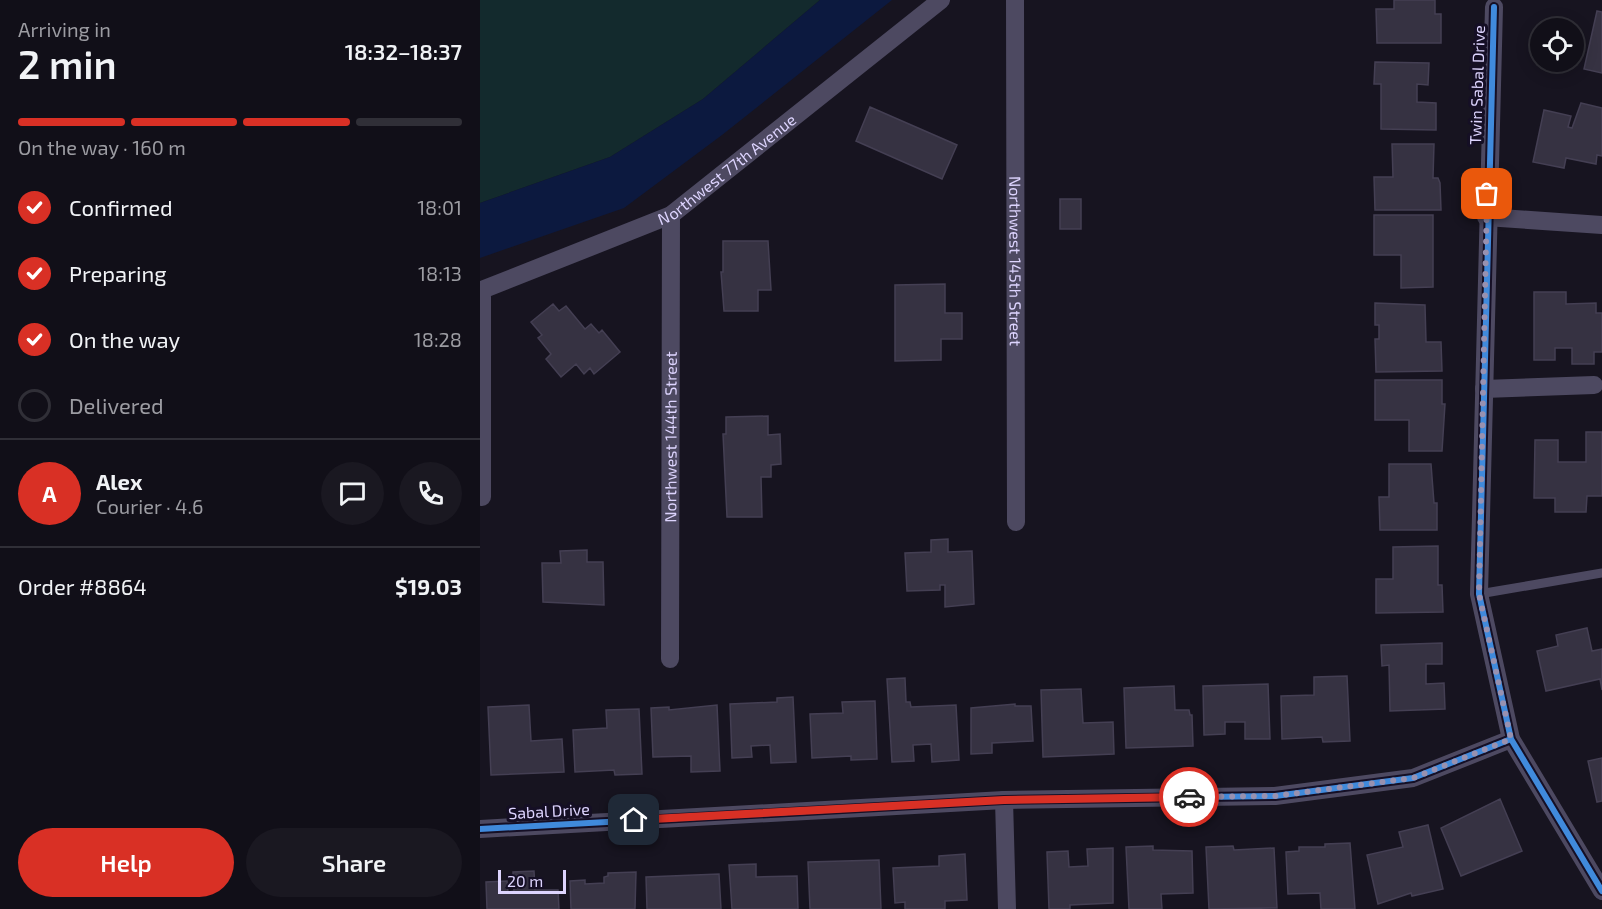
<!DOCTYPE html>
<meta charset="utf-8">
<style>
:root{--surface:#110f18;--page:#1a1821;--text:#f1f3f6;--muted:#9c9ca2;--line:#302f37;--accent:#d93025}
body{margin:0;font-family:"Exo 2",sans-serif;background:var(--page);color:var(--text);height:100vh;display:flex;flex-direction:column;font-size:22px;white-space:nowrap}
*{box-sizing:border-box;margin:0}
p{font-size:20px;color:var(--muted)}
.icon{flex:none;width:33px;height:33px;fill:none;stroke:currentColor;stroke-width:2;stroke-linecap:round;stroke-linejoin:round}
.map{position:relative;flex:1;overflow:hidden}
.drawer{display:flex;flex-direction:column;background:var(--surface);width:480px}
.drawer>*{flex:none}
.fabs{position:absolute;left:1050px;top:18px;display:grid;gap:12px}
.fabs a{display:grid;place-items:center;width:54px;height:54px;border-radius:50%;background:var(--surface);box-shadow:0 3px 15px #0003,0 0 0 2px var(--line);font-size:30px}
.scale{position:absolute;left:18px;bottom:15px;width:68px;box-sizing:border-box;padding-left:6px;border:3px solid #ddd4fe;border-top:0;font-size:16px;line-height:21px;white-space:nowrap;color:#ddd4fe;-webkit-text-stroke:4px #150f25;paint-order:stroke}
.pin{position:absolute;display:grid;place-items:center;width:51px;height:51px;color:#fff;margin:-26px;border-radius:12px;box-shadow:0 3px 9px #0006}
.courier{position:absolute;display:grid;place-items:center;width:60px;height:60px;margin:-30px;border:4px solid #d93025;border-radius:50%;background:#fff;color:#222;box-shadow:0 2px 8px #0007}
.head em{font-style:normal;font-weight:600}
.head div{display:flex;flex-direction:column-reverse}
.head{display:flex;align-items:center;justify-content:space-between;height:102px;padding:0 18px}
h1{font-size:39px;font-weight:600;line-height:45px}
.bar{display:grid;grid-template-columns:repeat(4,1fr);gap:9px 6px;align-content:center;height:72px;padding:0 18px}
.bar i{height:8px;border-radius:4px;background:var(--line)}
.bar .current{background:var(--accent)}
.bar p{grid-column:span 4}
.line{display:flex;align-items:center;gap:15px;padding:0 18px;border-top:2px solid var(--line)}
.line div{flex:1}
.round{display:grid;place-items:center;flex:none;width:63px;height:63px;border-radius:32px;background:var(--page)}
ol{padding:0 18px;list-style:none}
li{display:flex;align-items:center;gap:18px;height:66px}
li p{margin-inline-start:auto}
li .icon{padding:6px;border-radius:50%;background:var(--accent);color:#fff;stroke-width:4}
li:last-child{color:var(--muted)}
li i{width:33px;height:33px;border:3px solid var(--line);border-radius:50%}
.cta{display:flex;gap:12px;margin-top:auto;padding:12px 18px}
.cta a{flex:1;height:69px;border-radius:36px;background:var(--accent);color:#fff;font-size:24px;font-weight:600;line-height:69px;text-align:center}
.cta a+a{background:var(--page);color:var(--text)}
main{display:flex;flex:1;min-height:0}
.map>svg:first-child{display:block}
.green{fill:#132a2d}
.water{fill:#0c193f}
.building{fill:#363242;stroke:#443f53;stroke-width:1.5}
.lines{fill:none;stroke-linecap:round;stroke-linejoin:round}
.lane{stroke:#4d4961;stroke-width:9}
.street{stroke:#4d4961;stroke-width:18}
.cycleway-casing{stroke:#150f25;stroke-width:10}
.cycleway{stroke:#408adc;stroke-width:6}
.done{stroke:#9891b0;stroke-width:6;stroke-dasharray:0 10.8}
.route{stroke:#d93025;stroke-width:8}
.labels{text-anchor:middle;stroke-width:6;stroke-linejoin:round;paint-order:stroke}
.street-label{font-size:16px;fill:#ddd4fe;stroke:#150f25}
</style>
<main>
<section class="drawer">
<div class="head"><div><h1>2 min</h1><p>Arriving in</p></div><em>18:32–18:37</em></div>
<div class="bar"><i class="current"></i><i class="current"></i><i class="current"></i><i></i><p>On the way · 160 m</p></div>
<ol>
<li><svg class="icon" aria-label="check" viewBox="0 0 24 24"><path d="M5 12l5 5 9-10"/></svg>Confirmed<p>18:01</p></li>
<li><svg class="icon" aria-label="check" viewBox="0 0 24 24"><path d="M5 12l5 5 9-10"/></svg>Preparing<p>18:13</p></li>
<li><svg class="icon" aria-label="check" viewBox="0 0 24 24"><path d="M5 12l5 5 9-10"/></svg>On the way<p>18:28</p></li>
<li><i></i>Delivered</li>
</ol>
<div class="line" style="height:108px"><b class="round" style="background:var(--accent);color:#fff">A</b><div><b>Alex</b><p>Courier · 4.6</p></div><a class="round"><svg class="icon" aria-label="chat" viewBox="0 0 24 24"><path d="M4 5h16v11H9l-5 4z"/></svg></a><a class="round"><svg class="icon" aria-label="phone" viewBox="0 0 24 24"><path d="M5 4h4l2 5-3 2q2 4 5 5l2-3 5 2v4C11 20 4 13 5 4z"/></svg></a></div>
<div class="line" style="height:78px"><div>Order #8864</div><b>$19.03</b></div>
<div class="cta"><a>Help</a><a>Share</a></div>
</section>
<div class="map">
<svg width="1122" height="909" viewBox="0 0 1122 909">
<rect width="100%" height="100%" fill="#171420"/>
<!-- green -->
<path class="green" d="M0 0H340L223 99 130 157 0 203Z"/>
<!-- water -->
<path class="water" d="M340 0H412L242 135 144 208 0 258V203L130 157 223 99Z"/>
<!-- building -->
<path class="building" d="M914 0H955V14H961V43H897L896 9H914Z
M1117 11 1122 12V73L1104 69Z
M895 62 949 63 948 85 937 84V102L956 103V130L901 129V84H894Z
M1101 103 1122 108V156L1117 155 1116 164 1086 158 1084 168 1053 162 1064 110 1091 116 1088 127 1092 128Z
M390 107 477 145 462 179 376 141Z
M912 144H954L953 178H958L960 183 961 210H895L894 177H913Z
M580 199H601V229H580Z
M894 215H953V287L921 288V255H894Z
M243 241H288L291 290H278V311H244L241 272H243Z
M465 284V313H482V339H461V360L415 361V285Z
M1054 292H1086V304L1116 303V313H1122V352H1114V364H1092V348H1075V360H1054Z
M895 303 945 305 946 342H961L962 371 896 372 895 339H899V325H895Z
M73 304 79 311 86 306 105 329 111 324 119 333 122 330 140 352 114 374 110 368 104 374 96 364 81 377 66 359 71 354 58 338 62 335 51 322Z
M895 380H962V404H965L962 451H929V420H895Z
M288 416V435L300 434 301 464 291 465V477H281L282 517H247L243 434H246V417Z
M1106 432H1122V496H1107L1106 512H1075V498H1054L1055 440H1078V462H1106Z
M909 464H951L954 503H957V530H900L899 497H909Z
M468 539V552L492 551 494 604 465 607V585H460V590L427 591 425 553 451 552V540Z
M958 546V585H962L963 612 896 613V579H913V547Z
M107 550V562H123L124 605 63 602 62 563H81L80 551Z
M1107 628 1112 651 1122 649V690L1120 679 1066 691 1057 651 1078 646 1076 635Z
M962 643V664H946V684L964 683 965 709 910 711 909 665 902 666 901 645Z
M867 676 870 741 843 742 842 737 802 739 801 696 834 695V677Z
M425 678 426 702H430L431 707 476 705 479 760 452 762 451 744 433 745 434 761 412 762 407 679Z
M788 684 790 739H765V722H745V734L724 735 723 686Z
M694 686 695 710H709L710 715H712L713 746 646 748 644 688Z
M601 689 603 723 633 722 634 754 563 757 561 690Z
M313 697 316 762 291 763 290 745 271 746 272 757 252 758 250 704 297 702V698Z
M395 701 397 759 371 760V756L332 758 330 714 363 713 362 702Z
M535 704V706H551L553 741 512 743V753L491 754V708Z
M49 705 51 741 82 739 84 772 11 775 8 707Z
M237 705 240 771 211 772V756L173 757 171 708 189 707V710Z
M159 709 162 774 135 775 134 770 95 772 93 730 127 728 126 710Z
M1122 758V801L1117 802 1108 761Z
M1020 799 1042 851 981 876 961 828Z
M948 825 963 889 932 896 931 893 898 904 887 855 923 847 919 832Z
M870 843 875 909H841L840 893 808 894 806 852 819 851V847H845V844Z
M673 846V850L712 851 713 893 681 894 682 909H649L646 847Z
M753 846 754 850 794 848 797 908 729 909 726 847Z
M633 848V903L590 905V909H569L567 852 588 851 589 867 608 866 607 849Z
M485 854 487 900 465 901V909H425V902L415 903 413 868 459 866V856Z
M399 860 401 909H330L328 862Z
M276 864V877L317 876 318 909H252L249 865Z
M54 871 55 890H78L79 909H7L6 882 27 881 28 892 34 891 33 872Z
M156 872 155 909H91L90 881 105 880V884L124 883V877L128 876V873Z
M239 874 241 909H167L166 877Z"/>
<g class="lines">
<!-- lane -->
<path class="lane" d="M999 594 1122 573"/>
<!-- street -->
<g class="street">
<path id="s1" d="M535 0 536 522"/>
<path d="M1014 7 999 594 1031 739 1122 891"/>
<path d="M1006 217 1122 225"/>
<path d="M1004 389 1114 385"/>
<path id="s2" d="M2 497V290L191 215 461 0"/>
<path id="s3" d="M190 659 191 215"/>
<path d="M524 800 527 909"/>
<path d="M0 829 524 800 795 796 933 778 1031 739"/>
</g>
<defs>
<path id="cycleway" d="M1014 7 999 594 1031 739 1122 891
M0 829 524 800 795 796 933 778 1031 739"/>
</defs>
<!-- cycleway casing -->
<use href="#cycleway" class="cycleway-casing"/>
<!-- cycleway -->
<use href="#cycleway" class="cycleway"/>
</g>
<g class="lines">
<!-- done -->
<path class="done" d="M709 797 795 796 933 778 1031 739 999 594 1007 194"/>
<!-- route -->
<path class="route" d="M154 820 524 800 709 797"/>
</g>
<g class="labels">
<!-- street labels -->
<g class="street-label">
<text transform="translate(997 85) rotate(-88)" y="6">Twin Sabal Drive</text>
<text dy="6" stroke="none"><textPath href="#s2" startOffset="482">Northwest 77th Avenue</textPath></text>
<text dy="6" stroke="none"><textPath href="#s1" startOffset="261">Northwest 145th Street</textPath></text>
<text dy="6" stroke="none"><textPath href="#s3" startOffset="222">Northwest 144th Street</textPath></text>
<text transform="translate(69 811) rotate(-3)" y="6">Sabal Drive</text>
</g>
</g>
</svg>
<div class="fabs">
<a><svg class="icon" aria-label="locate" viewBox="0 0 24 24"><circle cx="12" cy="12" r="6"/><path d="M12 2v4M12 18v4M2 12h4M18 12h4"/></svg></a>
</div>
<div class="scale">20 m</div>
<div class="pin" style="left:1007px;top:194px;background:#ea580c"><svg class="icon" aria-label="bag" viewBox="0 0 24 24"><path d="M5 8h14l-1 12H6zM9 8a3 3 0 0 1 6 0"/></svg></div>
<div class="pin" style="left:154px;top:820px;background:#1f2937"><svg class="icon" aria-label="home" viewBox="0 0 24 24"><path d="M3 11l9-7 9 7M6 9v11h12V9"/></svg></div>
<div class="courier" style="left:709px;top:797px"><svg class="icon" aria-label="car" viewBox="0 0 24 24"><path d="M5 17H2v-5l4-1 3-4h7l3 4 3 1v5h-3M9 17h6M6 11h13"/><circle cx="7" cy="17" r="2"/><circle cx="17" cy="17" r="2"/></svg></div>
</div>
</main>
